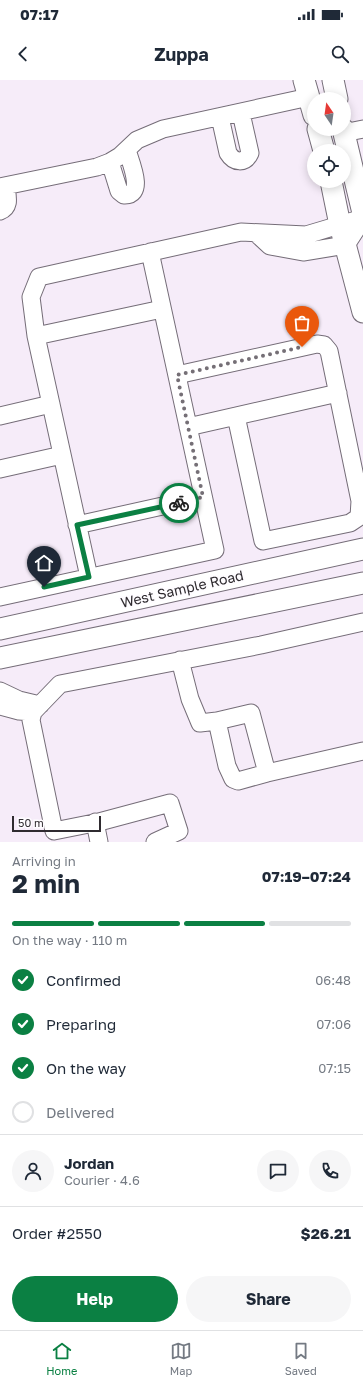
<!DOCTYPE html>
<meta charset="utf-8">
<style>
:root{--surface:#fff;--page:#f6f6f7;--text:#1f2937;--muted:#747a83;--line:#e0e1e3;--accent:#0b8043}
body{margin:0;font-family:"Golos Text",sans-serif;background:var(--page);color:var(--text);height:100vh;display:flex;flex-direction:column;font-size:15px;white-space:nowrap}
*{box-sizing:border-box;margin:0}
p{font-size:13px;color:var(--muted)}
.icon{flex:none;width:22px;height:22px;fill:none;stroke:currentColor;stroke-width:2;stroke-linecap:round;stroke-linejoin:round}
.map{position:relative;height:762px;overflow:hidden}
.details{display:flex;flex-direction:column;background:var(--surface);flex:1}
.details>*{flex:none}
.needle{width:26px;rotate:347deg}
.fabs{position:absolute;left:307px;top:12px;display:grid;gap:8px}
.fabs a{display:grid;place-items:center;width:44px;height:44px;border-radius:50%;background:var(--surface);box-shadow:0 2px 10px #0003;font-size:20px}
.scale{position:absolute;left:12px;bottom:10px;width:89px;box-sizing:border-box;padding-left:4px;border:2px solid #2f2b30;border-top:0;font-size:11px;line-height:14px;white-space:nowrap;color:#2f2b30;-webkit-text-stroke:3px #fefcff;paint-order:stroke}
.pin{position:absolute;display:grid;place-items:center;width:34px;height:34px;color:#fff;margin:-41px -17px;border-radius:50% 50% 50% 0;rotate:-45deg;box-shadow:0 0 4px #0007}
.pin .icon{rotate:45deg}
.courier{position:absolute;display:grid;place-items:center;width:40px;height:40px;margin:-20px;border:3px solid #0b8043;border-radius:50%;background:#fff;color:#222;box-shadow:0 1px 5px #0007}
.summary em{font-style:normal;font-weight:700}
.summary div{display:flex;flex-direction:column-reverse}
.summary{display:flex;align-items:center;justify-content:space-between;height:68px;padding:0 12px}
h1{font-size:26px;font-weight:700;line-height:30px}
.bar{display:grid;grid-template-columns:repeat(4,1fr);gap:6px 4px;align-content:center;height:48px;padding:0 12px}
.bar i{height:5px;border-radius:3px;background:var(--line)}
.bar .selected{background:var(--accent)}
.bar p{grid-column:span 4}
.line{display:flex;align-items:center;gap:10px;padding:0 12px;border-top:1px solid var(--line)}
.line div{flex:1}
.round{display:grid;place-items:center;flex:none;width:42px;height:42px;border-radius:21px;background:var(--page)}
ol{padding:0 12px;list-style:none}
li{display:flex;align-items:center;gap:12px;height:44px}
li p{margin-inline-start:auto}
li .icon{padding:4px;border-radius:50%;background:var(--accent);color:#fff;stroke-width:4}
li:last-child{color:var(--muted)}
li i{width:22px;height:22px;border:2px solid var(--line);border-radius:50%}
.primary-button{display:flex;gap:8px;margin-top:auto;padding:8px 12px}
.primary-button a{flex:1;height:46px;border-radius:24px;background:var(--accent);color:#fff;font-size:16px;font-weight:700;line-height:46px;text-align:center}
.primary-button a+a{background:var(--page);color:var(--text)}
.status{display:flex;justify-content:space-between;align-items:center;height:28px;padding:0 20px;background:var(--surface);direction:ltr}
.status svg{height:11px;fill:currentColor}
header{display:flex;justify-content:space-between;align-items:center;height:52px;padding:0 12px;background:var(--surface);font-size:18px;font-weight:700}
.tabs{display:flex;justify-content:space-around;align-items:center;height:56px;border-top:1px solid var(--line);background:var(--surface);font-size:11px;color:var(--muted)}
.tabs a{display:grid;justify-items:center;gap:2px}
.tabs .selected{color:var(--accent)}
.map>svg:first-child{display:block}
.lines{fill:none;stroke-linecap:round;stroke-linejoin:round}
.minor-casing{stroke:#756d78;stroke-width:19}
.major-casing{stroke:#756d78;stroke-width:23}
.minor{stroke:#fff;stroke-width:17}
.major{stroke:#fff;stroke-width:21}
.done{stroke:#756f76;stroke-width:4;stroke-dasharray:0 7.2}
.route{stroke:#0b8043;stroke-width:5}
.labels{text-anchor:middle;stroke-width:4;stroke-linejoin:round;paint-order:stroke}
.street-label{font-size:14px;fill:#2f2b30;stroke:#fefcff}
</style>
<div class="status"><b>07:17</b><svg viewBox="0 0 49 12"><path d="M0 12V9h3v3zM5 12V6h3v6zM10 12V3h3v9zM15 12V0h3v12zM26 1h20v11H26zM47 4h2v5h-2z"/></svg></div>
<header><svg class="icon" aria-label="back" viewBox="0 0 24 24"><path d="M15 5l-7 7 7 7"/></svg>Zuppa<svg class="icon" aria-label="search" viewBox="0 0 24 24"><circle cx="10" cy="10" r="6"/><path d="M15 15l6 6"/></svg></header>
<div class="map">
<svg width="363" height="762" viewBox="0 0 363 762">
<rect width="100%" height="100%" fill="#f6ecf9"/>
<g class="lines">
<defs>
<path id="minor" d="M220 37 228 73C234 83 245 84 250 73L241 33
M343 53 363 49
M110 82 119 111 124 115C146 116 130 81 127 70
M0 107 97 87 110 82 120 76 137 60 163 49 309 17
M0 131C11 127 7 116 6 106
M257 154 270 166 303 172 346 165 363 139
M36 256 162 229
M177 295 317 264 324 265 329 271 360 421 359 437 350 443 263 461 236 336
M0 336 51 324
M188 347 338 313
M0 389 62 375
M77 445 203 417
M89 497 36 256 31 217 39 197 241 152 306 155 363 138
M0 517 215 470 150 172
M180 580 190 619 200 643 217 641 227 686 233 699 238 701 267 693 363 671
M0 611 19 620 40 625
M0 626 19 631 33 632
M217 641 251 633 267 693
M95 742 99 762
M155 762 179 751 170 723 99 742 54 751 31 640 33 632 60 604 261 565 363 542"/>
<path id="major" d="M304 0 314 35
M333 0 337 19
M318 49 324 71
M343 49 363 133
M331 101 340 145 363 232
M0 549 363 469
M0 578 363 503"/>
</defs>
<!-- minor casing -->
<use href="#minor" class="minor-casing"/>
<!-- major casing -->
<use href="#major" class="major-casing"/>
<!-- minor -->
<use href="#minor" class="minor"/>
<!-- major -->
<use href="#major" class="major"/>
</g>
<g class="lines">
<!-- done -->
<path class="done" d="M179 423 203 417 177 295 302 267"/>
<!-- route -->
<path class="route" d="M44 507 89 497 77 445 179 423"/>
</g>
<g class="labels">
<!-- street labels -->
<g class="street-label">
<text transform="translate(182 509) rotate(-13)" y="5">West Sample Road</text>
</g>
</g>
</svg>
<div class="fabs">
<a><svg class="needle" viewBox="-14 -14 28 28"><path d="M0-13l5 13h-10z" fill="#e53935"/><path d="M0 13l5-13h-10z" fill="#747a83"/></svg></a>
<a><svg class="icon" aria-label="locate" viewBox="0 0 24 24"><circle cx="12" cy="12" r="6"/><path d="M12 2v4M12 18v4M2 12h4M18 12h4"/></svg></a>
</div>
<div class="scale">50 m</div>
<div class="pin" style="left:302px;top:267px;background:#ea580c"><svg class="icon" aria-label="bag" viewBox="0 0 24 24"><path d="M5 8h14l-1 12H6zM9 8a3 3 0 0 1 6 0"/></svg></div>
<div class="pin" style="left:44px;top:507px;background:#1f2937"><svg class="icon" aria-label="home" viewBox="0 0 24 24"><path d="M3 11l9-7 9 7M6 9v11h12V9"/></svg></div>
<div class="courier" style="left:179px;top:423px"><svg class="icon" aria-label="bike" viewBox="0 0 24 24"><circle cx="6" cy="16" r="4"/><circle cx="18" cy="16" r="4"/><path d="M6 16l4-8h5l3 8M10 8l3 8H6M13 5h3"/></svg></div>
</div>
<section class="details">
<div class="summary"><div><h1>2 min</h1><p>Arriving in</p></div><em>07:19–07:24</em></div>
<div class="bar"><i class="selected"></i><i class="selected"></i><i class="selected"></i><i></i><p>On the way · 110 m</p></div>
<ol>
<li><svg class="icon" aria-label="check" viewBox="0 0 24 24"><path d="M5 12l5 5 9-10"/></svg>Confirmed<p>06:48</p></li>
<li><svg class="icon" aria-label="check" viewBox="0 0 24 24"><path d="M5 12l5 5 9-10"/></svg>Preparing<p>07:06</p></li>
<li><svg class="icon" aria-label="check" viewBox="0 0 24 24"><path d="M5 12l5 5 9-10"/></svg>On the way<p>07:15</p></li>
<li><i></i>Delivered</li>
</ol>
<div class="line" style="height:72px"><a class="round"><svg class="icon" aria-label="person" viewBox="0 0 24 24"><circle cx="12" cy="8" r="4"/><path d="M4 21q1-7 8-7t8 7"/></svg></a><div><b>Jordan</b><p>Courier · 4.6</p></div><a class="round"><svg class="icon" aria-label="chat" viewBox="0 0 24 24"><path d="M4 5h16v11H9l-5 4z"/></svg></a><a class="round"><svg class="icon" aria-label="phone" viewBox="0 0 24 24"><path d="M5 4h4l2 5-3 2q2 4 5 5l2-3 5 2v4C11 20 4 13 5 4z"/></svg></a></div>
<div class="line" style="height:52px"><div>Order #2550</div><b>$26.21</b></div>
<div class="primary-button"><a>Help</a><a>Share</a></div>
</section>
<nav class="tabs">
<a class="selected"><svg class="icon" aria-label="home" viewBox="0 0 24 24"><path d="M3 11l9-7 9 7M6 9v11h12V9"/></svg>Home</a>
<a><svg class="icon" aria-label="map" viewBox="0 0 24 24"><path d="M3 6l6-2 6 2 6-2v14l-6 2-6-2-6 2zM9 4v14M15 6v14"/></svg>Map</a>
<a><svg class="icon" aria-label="saved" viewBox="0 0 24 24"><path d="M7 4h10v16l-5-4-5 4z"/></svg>Saved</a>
</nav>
